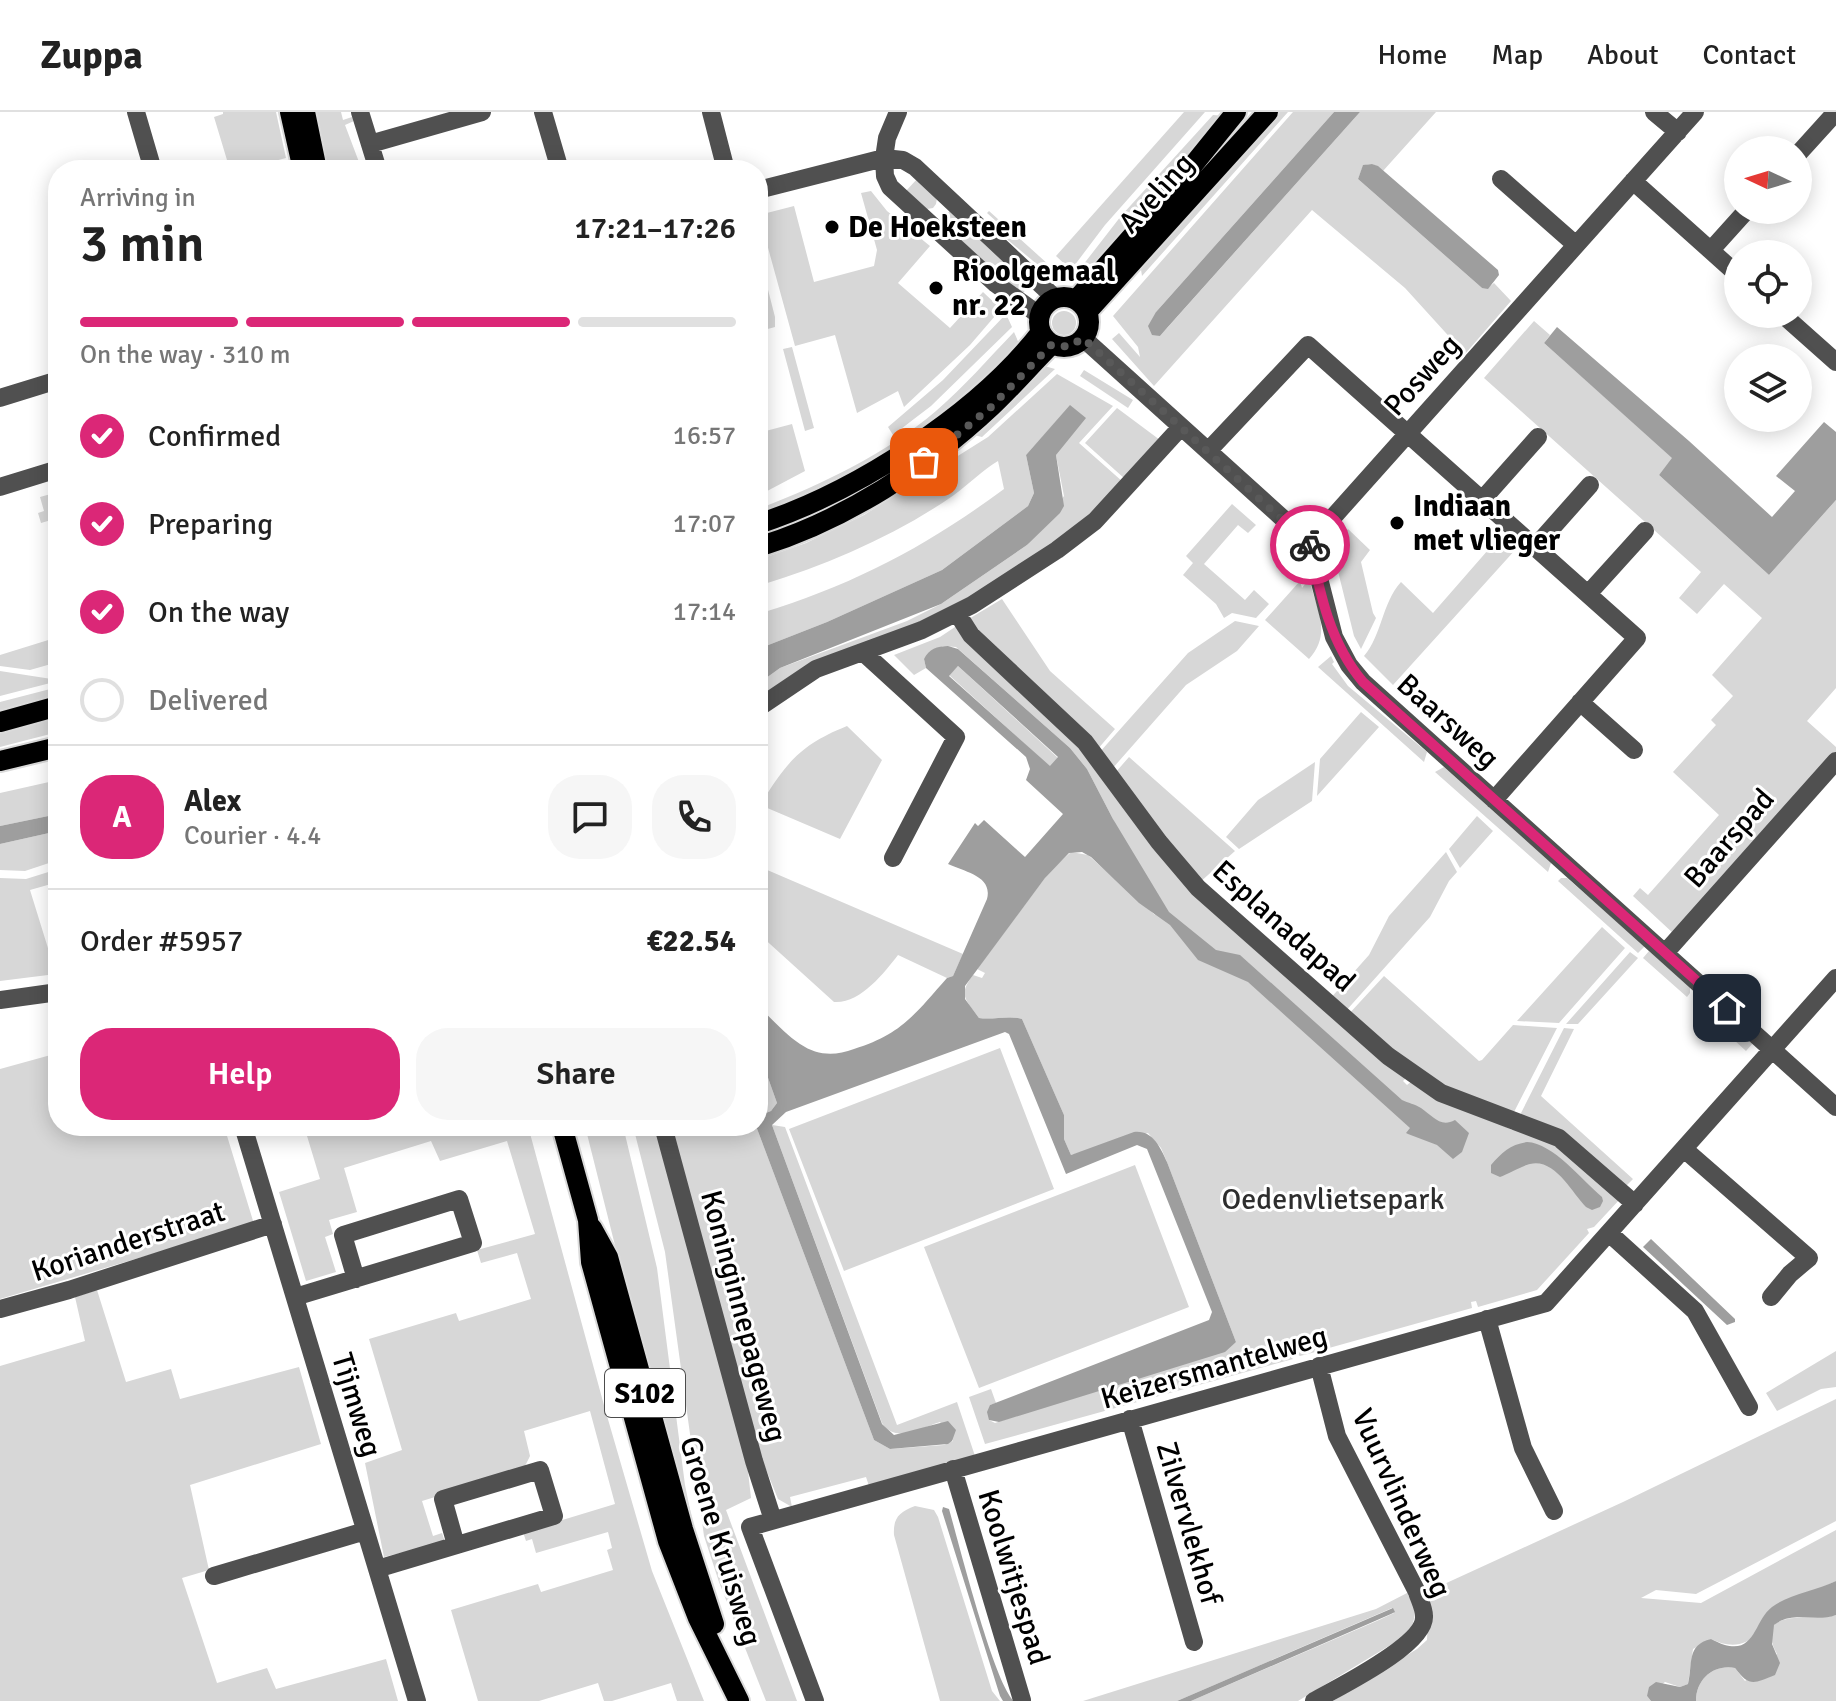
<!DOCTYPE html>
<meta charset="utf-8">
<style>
:root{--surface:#fff;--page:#f6f6f6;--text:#222;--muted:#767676;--line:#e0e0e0;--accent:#db2777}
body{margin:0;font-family:Signika,sans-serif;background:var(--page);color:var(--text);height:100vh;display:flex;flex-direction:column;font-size:30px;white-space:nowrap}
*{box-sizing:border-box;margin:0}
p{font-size:26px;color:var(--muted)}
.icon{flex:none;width:44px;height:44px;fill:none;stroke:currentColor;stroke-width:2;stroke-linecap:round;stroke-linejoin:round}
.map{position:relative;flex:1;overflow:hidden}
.panel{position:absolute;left:48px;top:48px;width:720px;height:976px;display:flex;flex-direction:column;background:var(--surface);border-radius:32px;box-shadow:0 4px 20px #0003}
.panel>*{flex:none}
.needle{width:52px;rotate:274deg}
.buttons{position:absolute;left:1724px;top:24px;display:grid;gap:16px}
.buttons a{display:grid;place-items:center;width:88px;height:88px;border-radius:50%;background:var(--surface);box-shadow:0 4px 20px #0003;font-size:40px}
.pin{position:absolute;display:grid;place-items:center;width:68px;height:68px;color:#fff;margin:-34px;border-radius:16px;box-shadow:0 4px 12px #0006}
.courier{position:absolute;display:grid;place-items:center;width:80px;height:80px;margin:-40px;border:6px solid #db2777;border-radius:50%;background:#fff;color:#222;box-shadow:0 2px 10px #0007}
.headline em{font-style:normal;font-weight:600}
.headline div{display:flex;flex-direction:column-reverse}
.headline{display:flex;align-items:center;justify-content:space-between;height:136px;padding:0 32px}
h1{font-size:52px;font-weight:600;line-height:60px}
.bar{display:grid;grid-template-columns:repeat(4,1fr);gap:12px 8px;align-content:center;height:96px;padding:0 32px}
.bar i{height:10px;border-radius:6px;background:var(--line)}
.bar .active{background:var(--accent)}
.bar p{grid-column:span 4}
.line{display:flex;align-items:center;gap:20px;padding:0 32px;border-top:2px solid var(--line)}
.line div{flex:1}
.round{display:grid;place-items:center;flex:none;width:84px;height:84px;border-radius:32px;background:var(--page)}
ol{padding:0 32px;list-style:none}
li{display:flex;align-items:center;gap:24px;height:88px}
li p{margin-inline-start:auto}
li .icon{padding:8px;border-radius:50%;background:var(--accent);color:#fff;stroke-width:4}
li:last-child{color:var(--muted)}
li i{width:44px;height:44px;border:4px solid var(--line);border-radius:50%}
.cta{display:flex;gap:16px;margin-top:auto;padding:16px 32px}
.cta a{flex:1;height:92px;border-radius:32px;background:var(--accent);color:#fff;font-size:32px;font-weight:600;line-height:92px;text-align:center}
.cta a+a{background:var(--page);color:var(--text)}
header{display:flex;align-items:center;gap:48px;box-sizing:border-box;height:112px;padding:0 40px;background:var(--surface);border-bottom:2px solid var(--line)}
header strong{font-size:38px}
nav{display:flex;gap:44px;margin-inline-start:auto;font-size:28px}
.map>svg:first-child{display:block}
.green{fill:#d7d7d7}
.water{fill:#9e9e9e;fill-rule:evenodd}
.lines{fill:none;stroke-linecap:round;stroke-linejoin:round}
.major-casing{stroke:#dbdbdb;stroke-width:24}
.minor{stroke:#505050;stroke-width:18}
.major{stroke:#000;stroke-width:20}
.done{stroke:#595959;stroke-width:8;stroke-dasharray:0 14.4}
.route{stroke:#db2777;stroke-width:10}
.poi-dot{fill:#000;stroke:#fff;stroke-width:3}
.labels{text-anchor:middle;stroke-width:6;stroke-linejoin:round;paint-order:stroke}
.shield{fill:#fff;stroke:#4c4c4c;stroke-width:2}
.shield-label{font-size:28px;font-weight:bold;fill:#000}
.street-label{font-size:30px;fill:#000;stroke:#fff}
.poi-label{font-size:30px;font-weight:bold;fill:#000;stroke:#fff;text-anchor:start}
.park-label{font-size:30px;fill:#2e2e2e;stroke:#fff}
</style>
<header>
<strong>Zuppa</strong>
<nav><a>Home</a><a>Map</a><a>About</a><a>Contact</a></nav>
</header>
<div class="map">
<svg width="1836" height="1589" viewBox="0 0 1836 1589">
<rect width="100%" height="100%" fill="#fff"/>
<!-- green -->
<path class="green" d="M223 0H276L286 46 241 58H230L214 5 223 2Z
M307 0H341L343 8 352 5 354 9 345 13 362 58H320Z
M1184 0H1205L1105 113 1071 158 1056 144Z
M1274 0H1288L1142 164 1140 151Z
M1293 0H1334L1156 200 1160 224 1360 0H1436L1383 59C1377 53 1371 50 1363 54L1358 67 1482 176H1488L1494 171 1511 189 1465 242 1405 176 1312 98 1154 274 1112 227 1119 221 1140 245 1138 235 1113 204Z
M1213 3 1225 4 1089 168 1076 162 1121 104Z
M917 67 937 86 936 92 933 96 927 97 906 79Z
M871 79 887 99 930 134 898 171 950 216 983 180 1001 197 970 233 904 295 898 279 857 301 835 223 795 234 759 103 794 94 814 170 874 154 877 138 861 81Z
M951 99 1032 171 1021 183 941 110 943 102Z
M989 99 1049 153 1044 158 1003 124 1007 119 987 101Z
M765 166 775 205V215L764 218 758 194V168Z
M1052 211a12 12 0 1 1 24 0a12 12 0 1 1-24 0Z
M1006 202 1012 215 931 294 893 323 888 315 943 268Z
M1534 209 1550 223 1544 231 1673 346 1659 363 1769 463 1836 388V576L1807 609 1836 635V640L1674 822 1633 784 1640 776 1648 783 1719 703 1673 660 1716 613 1711 608 1733 584 1712 563 1762 506 1724 472 1697 502 1679 486 1701 460 1484 266Z
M1014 220 1020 234 916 323 850 364 758 404V397C821 373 884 343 936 299 964 275 988 247 1014 220Z
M792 235 814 316 805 319 783 237Z
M1041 253 1055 257 982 325 970 322Z
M1084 258 1133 288 1128 296 1080 264Z
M1057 262 1113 294 1079 331 1123 370 1089 407 962 493 801 557 758 586V572L780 556 907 509 941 492 1027 433 1064 384 1056 343 1070 294 1026 343 1034 381 1028 394 942 458 827 510 758 537V502C853 473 924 436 1004 377L998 349C983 358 969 372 954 383 895 424 827 453 758 474V448L806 431 864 403 988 325Z
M1117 296 1160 328 1125 367 1085 331Z
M792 312 805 359 758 384V321Z
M58 380V406L41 411 38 401 44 399 40 385Z
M1232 392 1256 413 1248 421 1238 413 1204 452 1245 488 1254 478 1269 492 1256 506 1232 501 1224 506 1216 492 1183 463 1193 451 1186 444Z
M1348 417 1370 438 1361 450 1373 501 1376 506 1361 537 1354 524 1332 435Z
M1502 422 1516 437 1393 573 1364 544C1382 523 1382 491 1401 470L1433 501Z
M1309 467C1317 498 1332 521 1309 547L1265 508 1300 469 1302 476Z
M1002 487 1050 559 1115 617 1097 638 967 508Z
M1235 509 1259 514 1237 539 1186 573 1112 657 1099 641 1188 541Z
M958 513 1081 630 1151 727 1407 965 1403 969 1407 973 1412 969 1512 1018 1515 1015 1550 1026 1621 1086 1594 1115 1587 1117 1589 1121 1537 1178 1478 1195 1476 1189 1471 1190 1472 1196 1329 1236 1328 1230 1322 1232 1323 1238 1300 1244 1293 1240 1287 1241 1293 1247 985 1332 969 1285 991 1277 996 1291 990 1293 989 1308 995 1311 1236 1230 1167 1050 1161 1036 1148 1021 1071 1043 1064 1027V1003L1022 907C1010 903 993 908 979 906 965 887 958 883 973 863L982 866 985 861 977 857 1050 759 1071 740 1088 743 1155 803 1113 707 1087 657 1070 636 956 535 943 534 924 547 926 556 914 563 894 543 940 525Z
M58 525V550L30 558 0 554V543Z
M1331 544 1334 550 1332 552 1348 574 1427 640 1424 650 1318 555Z
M958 554 1058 646 1050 655 949 563Z
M0 559 58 568V569L0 584Z
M58 575V583L0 598V590Z
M1361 600 1379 615 1317 684 1320 647Z
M58 604V620L0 635V619Z
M847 614 882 648 840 727 760 693C787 650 800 633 847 614Z
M1129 645 1235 739 1199 771 1115 661Z
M1315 650 1312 689 1239 737 1226 725 1258 688Z
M1444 655 1551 751 1548 760 1435 660Z
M58 668V702L0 714V681Z
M1477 704 1493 719 1460 756 1449 737Z
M58 719V748L25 759 0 758V732Z
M1446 740 1457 760 1449 769 1430 805 1344 901 1329 888 1369 843 1389 804Z
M758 754 963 842 953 864 947 866 898 843C884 861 860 892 834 890L758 821Z
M58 757V770L30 778 56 862 0 869V766L26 767Z
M1561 766H1567L1645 834 1638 841 1558 769Z
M1602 815 1625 836 1559 911 1517 909Z
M1649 839 1690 874V881L1687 885 1643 846Z
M1630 840 1638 846 1578 912H1566Z
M1384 864 1479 949 1482 948 1513 913 1557 916 1514 1000 1447 979 1347 904Z
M1701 890H1707L1753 931 1746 939 1697 894Z
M1564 916 1574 917 1541 984 1633 1067 1623 1077 1520 1003Z
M1000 936 1054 1077 844 1159 789 1017Z
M58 941V1014H224L254 1112 0 1187V957Z
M767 963 777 991 771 999 758 1004V965Z
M772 1013 785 1015 897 1313 957 1290 975 1344 869 1374 866 1365 790 1385 792 1395 778 1387 763 1350 670 1014H756L874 1328 890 1337 944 1333 953 1329 940 1310C920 1316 896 1332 882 1311Z
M304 1014H528L605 1297 652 1459 704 1589H677L671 1571 612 1589H604L598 1571 539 1589H478L451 1498 538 1472 541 1480 613 1458 607 1438 612 1436 608 1420 536 1441 532 1427 526 1429 523 1420 615 1392 590 1299 524 1319 530 1344 523 1358 422 1389 433 1424 442 1421 445 1430 384 1445 365 1351 402 1338 369 1227 456 1201 459 1209 531 1187 517 1141 481 1151 477 1138 535 1122 507 1029 440 1049 431 1029 344 1056 357 1100 329 1108 333 1122 325 1125 336 1160 306 1169 279 1080 320 1067Z
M585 1014H623L657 1156 685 1373 698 1437 633 1205Z
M633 1014H656L709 1199 748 1359 751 1386 726 1398 797 1589H766L719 1470 704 1424 665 1140Z
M1135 1053 1189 1195 979 1276 924 1135Z
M97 1178 126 1270 171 1257 180 1287 299 1255 321 1332 190 1373 209 1458 182 1466 217 1571 267 1556 276 1577 386 1547 398 1589H0V1254L85 1229 75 1185Z
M1836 1239V1275L1821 1277 1777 1299 1766 1281Z
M1836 1287V1409L1696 1482 1656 1478 1641 1486 1701 1491 1836 1418V1469C1824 1475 1773 1495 1766 1503 1762 1507 1761 1515 1757 1520 1746 1536 1727 1535 1711 1527L1693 1537 1688 1572 1680 1575 1665 1570 1647 1584 1651 1589H1333L1417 1537 1427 1528 1429 1479 1623 1390Z
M915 1394 934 1398 938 1405 992 1579 1000 1589H940L894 1423C893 1406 899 1400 915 1394Z
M1409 1480C1417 1498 1417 1506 1407 1523L1298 1589H1191L1379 1508 1394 1501 1392 1496 1177 1589H1083L1376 1497Z
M1836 1503V1589H1696C1696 1567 1714 1552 1735 1556L1745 1569 1777 1542C1751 1492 1813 1511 1836 1503Z"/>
<!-- water -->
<path class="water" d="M1334 0H1360L1167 216 1160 224 1152 223 1148 214 1156 200Z
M1372 52 1378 54 1498 158 1499 163 1488 177 1482 176 1358 67 1363 53Z
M1557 215 1689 329 1772 405 1795 379 1776 364 1824 310 1836 320V388L1769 463 1659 363 1672 346 1544 231Z
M1070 293 1086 306 1056 343 1064 394 1060 401 1027 433 941 492 780 556 758 572V537L827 510 942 458 1028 394 1034 381 1026 343Z
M948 534 958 537 1070 636 1087 657 1113 707 1169 800 1216 838 1240 843 1402 988C1408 991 1415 992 1421 996 1433 1004 1440 1016 1455 1008L1469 1021 1462 1040 1453 1047 1437 1033 1408 1022 1406 1021 1410 1016 1248 870 1198 848 1170 813 1139 791 1091 745 1082 740 1069 741 1045 766 965 874V887L979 906C993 908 1010 903 1022 907L1064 1003V1027L1071 1043 1134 1020C1153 1018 1160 1035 1167 1050L1236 1230 1225 1240 999 1310 989 1308 987 1300 990 1293 1209 1208 1212 1200 1147 1037 1137 1033 1066 1062 1009 922 1005 920 786 1000 772 1013 882 1312 894 1323 948 1309 956 1318 952 1329 948 1332 890 1337 874 1328 756 1014H758V1004L771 999 777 991 767 963 758 965V894C771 906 785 922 800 932 818 944 835 944 854 937 902 922 915 902 947 866L953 864 987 787C993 764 965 760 948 752L975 711 978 714 984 708 1025 745 1063 702 1026 668 1030 657 1026 645 926 556 924 547C929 537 937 534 948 534ZM958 554 1058 645 1050 654 949 564Z
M58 702V719L0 732V714Z
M1527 1030C1553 1031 1582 1068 1602 1085L1603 1089 1600 1095 1592 1098 1586 1095C1572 1081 1555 1046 1530 1052 1524 1053 1508 1062 1500 1065L1491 1061V1053C1501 1041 1511 1032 1527 1030Z
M1651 1127 1735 1207V1210L1727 1213 1643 1135Z
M943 1395 949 1397C959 1432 994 1571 1014 1589H1003L1000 1584 942 1399Z
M1836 1469V1503C1815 1511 1793 1498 1774 1513L1772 1532 1780 1551 1775 1563C1754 1571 1750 1576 1735 1556 1714 1552 1696 1567 1696 1589H1651L1647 1584 1649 1575 1656 1570 1680 1575 1688 1572C1693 1552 1686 1533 1711 1527 1756 1551 1752 1510 1772 1495 1787 1483 1818 1478 1836 1469Z
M1393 1496 1395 1500 1391 1502 1191 1589H1177Z"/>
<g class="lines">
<defs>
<path id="major" d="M290 0 303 58
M305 0 317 58
M1039 210a25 25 0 1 1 50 0a25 25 0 1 1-50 0Z
M1076 188 1172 79 1236 0
M1087 200 1268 0
M758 412C856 380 978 302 1041 220
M758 435C844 409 927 355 992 294 1013 274 1032 252 1052 232
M0 610 58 594
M0 649 58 635
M562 1014 588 1108 591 1150 668 1429 698 1506 739 1589
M592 1116 608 1145 683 1417 714 1512"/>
</defs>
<!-- major casing -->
<use href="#major" class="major-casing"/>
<!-- minor -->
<path class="minor" d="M136 0 153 58
M360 0 378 58
M543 0 560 58
M711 0 726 58
M1654 0 1678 20
M370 32 482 0
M1798 42 1836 0
M1501 67 1576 133
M1633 69 1738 163
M758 78 884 46 887 26 898 0
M1711 138 1747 98
M1782 202 1836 250
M1039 203 996 172 890 75 885 64 884 46 903 48 915 55 1055 186
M1083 226 1310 431 1334 525 1349 553 1363 570 1836 995
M0 286 58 268
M1208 339 1308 233 1637 526 1494 688
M0 375 58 357
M1482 388 1538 325
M1310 431 1695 0
M1535 435 1590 373
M1588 482 1645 419
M957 501 971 523 1085 630 1159 730 1198 776 1388 944 1441 981 1559 1026 1635 1092
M864 541 956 625 893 746
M1580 590 1634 638
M758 596 816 557 922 518 972 493 1057 438 1095 409 1181 315
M1665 841 1836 649
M0 888 58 880
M243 1014 417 1589
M663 1014 754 1349 773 1408
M1684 1037 1809 1146 1790 1162 1771 1185
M1609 1121 1695 1199 1749 1295
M295 1185 473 1131 459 1087 343 1123 356 1167
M0 1197 69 1178 273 1112
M1487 1207 1523 1336 1554 1399
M1130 1307 1194 1530
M953 1357 1022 1588
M377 1457 554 1404 540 1358 443 1387 456 1433
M214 1464 365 1419
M815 1589 750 1415 1546 1191 1836 866
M1314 1589C1338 1575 1426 1533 1424 1504 1424 1496 1419 1487 1417 1480L1337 1324 1319 1254"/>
<!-- major -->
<use href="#major" class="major"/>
</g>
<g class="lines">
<!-- done -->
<path class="done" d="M924 350 991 295 1052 232 1069 235 1083 226 1310 433"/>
<!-- route -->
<path class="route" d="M1310 433C1320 482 1330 531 1363 570L1727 896"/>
</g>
<!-- markers -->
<g class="poi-dot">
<circle cx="832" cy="115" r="8"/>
<circle cx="936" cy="176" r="8"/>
<circle cx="1397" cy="411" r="8"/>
</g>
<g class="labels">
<!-- shield labels -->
<rect class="shield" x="605" y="1257" width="80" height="48" rx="6"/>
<g class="shield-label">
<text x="645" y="1291">S102</text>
</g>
<!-- street labels -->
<g class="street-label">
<text transform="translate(1156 81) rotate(-48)" y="10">Aveling</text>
<text transform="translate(1422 263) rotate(-48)" y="10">Posweg</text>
<text transform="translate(1448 609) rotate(42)" y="10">Baarsweg</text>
<text transform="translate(1729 726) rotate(-49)" y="10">Baarspad</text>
<text transform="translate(1284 814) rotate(42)" y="10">Esplanadapad</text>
<text transform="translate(128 1129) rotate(-18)" y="10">Korianderstraat</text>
<text transform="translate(744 1204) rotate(75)" y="10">Koninginnepageweg</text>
<text transform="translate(1214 1255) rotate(-16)" y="10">Keizersmantelweg</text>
<text transform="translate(357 1293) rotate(73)" y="10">Tijmweg</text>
<text transform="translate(1402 1391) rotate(66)" y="10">Vuurvlinderweg</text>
<text transform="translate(1189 1411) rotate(74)" y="10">Zilvervlekhof</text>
<text transform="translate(721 1429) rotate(73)" y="10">Groene Kruisweg</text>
<text transform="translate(1014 1465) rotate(73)" y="10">Koolwitjespad</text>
</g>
<!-- poi labels -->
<g class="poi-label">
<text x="848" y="125">De Hoeksteen</text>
<text x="952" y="169">Rioolgemaal<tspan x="952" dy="34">nr. 22</tspan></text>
<text x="1413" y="404">Indiaan<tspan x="1413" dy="34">met vlieger</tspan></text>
</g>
<!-- park labels -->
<g class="park-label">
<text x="1333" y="1097">Oedenvlietsepark</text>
</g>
</g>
</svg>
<div class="buttons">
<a><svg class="needle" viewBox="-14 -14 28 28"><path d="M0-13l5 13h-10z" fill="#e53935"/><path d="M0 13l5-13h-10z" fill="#767676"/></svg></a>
<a><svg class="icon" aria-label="locate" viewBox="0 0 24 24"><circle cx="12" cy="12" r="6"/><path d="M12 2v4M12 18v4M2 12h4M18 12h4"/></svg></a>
<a><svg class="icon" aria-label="layers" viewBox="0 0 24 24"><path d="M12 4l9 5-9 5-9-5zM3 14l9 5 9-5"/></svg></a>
</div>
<div class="pin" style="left:924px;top:350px;background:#ea580c"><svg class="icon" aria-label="bag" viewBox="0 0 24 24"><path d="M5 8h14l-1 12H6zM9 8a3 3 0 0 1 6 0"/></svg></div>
<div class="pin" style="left:1727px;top:896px;background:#1f2937"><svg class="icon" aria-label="home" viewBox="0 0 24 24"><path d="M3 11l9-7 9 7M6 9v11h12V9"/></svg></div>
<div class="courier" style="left:1310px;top:433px"><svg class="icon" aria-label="bike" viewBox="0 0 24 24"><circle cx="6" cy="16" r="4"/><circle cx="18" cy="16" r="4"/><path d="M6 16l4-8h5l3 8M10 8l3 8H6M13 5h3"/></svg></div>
<section class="panel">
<div class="headline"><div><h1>3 min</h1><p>Arriving in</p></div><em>17:21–17:26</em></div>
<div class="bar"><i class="active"></i><i class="active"></i><i class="active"></i><i></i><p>On the way · 310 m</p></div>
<ol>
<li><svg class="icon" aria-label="check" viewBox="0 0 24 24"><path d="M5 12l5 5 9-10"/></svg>Confirmed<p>16:57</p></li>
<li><svg class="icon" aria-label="check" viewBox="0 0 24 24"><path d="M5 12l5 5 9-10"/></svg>Preparing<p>17:07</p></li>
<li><svg class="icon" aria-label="check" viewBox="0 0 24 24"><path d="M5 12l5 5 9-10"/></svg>On the way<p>17:14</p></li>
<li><i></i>Delivered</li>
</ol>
<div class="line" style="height:144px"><b class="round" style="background:var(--accent);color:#fff">A</b><div><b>Alex</b><p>Courier · 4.4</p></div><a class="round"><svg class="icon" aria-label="chat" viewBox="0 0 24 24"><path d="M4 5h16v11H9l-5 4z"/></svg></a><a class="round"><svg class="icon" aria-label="phone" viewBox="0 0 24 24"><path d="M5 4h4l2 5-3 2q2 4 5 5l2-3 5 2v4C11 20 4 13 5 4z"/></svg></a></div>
<div class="line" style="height:104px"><div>Order #5957</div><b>€22.54</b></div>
<div class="cta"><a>Help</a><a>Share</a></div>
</section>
</div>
